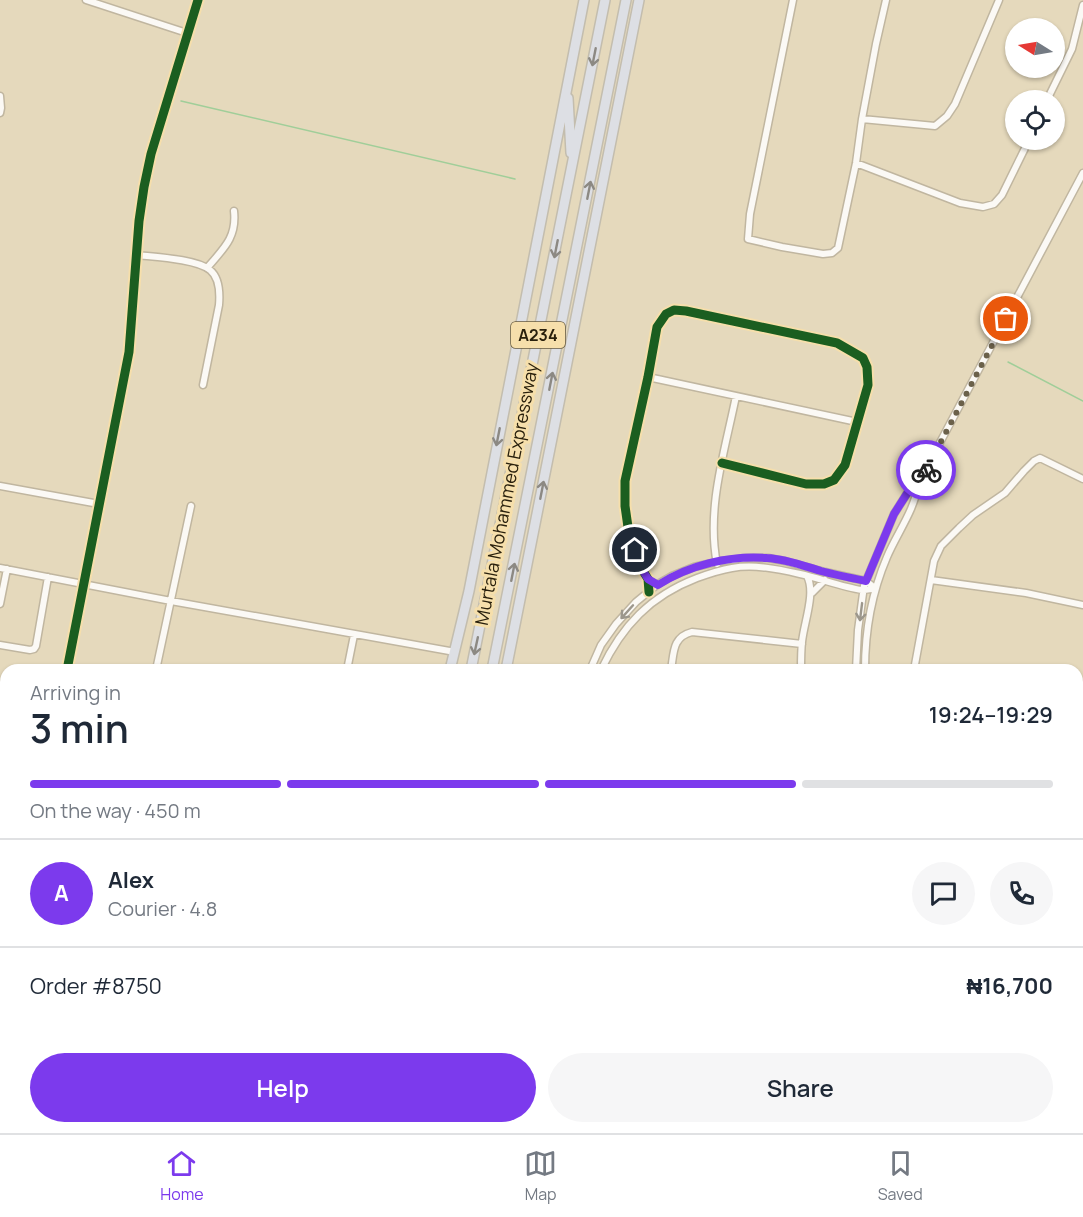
<!DOCTYPE html>
<meta charset="utf-8">
<style>
:root{--surface:#fff;--page:#f6f6f7;--text:#1f2937;--muted:#747a83;--line:#e0e1e3;--accent:#7c3aed}
body{margin:0;font-family:Manrope,sans-serif;background:var(--page);color:var(--text);height:100vh;display:flex;flex-direction:column;font-size:22px;white-space:nowrap}
*{box-sizing:border-box;margin:0}
p{font-size:20px;color:var(--muted)}
.icon{flex:none;width:33px;height:33px;fill:none;stroke:currentColor;stroke-width:2;stroke-linecap:round;stroke-linejoin:round}
.map{position:relative;flex:1;overflow:hidden}
.details{position:absolute;left:0px;top:664px;width:1083px;height:470px;display:flex;flex-direction:column;background:var(--surface);border-radius:18px 18px 0 0;box-shadow:0 2px 4px #0004}
.details>*{flex:none}
.needle{width:39px;rotate:281deg}
.tools{position:absolute;left:1005px;top:18px;display:grid;gap:12px}
.tools a{display:grid;place-items:center;width:60px;height:60px;border-radius:50%;background:var(--surface);box-shadow:0 2px 4px #0004;font-size:30px}
.pin{position:absolute;display:grid;place-items:center;width:51px;height:51px;color:#fff;margin:-26px;border:3px solid #fff;border-radius:50%;box-shadow:0 2px 6px #0007}
.courier{position:absolute;display:grid;place-items:center;width:60px;height:60px;margin:-30px;border:4px solid #7c3aed;border-radius:50%;background:#fff;color:#222;box-shadow:0 2px 8px #0007}
.summary em{font-style:normal;font-weight:600}
.summary div{display:flex;flex-direction:column-reverse}
.summary{display:flex;align-items:center;justify-content:space-between;height:102px;padding:0 30px}
h1{font-size:39px;font-weight:600;line-height:45px}
.bar{display:grid;grid-template-columns:repeat(4,1fr);gap:9px 6px;align-content:center;height:72px;padding:0 30px}
.bar i{height:8px;border-radius:4px;background:var(--line)}
.bar .current{background:var(--accent)}
.bar p{grid-column:span 4}
.line{display:flex;align-items:center;gap:15px;padding:0 30px;border-top:2px solid var(--line)}
.line div{flex:1}
.round{display:grid;place-items:center;flex:none;width:63px;height:63px;border-radius:32px;background:var(--page)}
.primary-button{display:flex;gap:12px;margin-top:auto;padding:12px 30px}
.primary-button a{flex:1;height:69px;border-radius:36px;background:var(--accent);color:#fff;font-size:24px;font-weight:600;line-height:69px;text-align:center}
.primary-button a+a{background:var(--page);color:var(--text)}
.tab-bar{display:flex;justify-content:space-around;align-items:center;height:84px;border-top:2px solid var(--line);background:var(--surface);font-size:16px;color:var(--muted)}
.tab-bar a{display:grid;justify-items:center;gap:3px}
.tab-bar .current{color:var(--accent)}
.map>svg:first-child{display:block}
.lines{fill:none;stroke-linecap:round;stroke-linejoin:round}
.stream{stroke:#a0ce99;stroke-width:1.5}
.minor-casing{stroke:#c0b6a0;stroke-width:9}
.major-casing{stroke:#c3bdae;stroke-width:11}
.highway-casing{stroke:#c3bdae;stroke-width:12}
.minor{stroke:#fbf9f5;stroke-width:6}
.major{stroke:#e9eaeb;stroke-width:8}
.highway{stroke:#dddfe4;stroke-width:9}
.cycleway-casing{stroke:#f6dfab;stroke-width:13}
.cycleway{stroke:#1b5e20;stroke-width:9}
.oneway{stroke:#8c8983}
.oneway2{stroke:#9c978c}
.done{stroke:#6b614a;stroke-width:6;stroke-dasharray:0 10.8}
.route{stroke:#7c3aed;stroke-width:8}
.labels{text-anchor:middle;stroke-width:6;stroke-linejoin:round;paint-order:stroke}
.shield{fill:#f6dfab;stroke:#66593c;stroke-width:1.5}
.shield-label{font-size:16px;font-weight:bold;fill:#29200c}
.street-label{font-size:18px;fill:#29200c;stroke:#f6dfab}
</style>
<div class="map">
<svg width="1083" height="1133" viewBox="0 0 1083 1133">
<rect width="100%" height="100%" fill="#e5d9bc"/>
<g class="lines">
<!-- stream -->
<path class="stream" d="M181 101 515 179
M1008 362 1083 401"/>
<defs>
<path id="minor" d="M86 0 187 33
M793 0 750 214 748 239 782 247 823 254 832 253 838 248 856 163 862 119 876 44 886 0
M0 96 1 108 0 113
M1047 100 1072 49 1083 5
M862 119 935 126 947 116 955 104 999 0
M856 163 960 203 983 207 994 204 1002 195 1029 140
M137 255C155 257 197 259 210 270 220 278 220 293 219 305L203 385
M207 268C223 249 237 238 234 211
M648 377 857 422
M0 486 99 504
M717 564C706 508 725 451 736 396
M0 568 171 601 455 652
M931 580 1026 593 1083 605
M649 592 648 579 640 566 629 534 625 506V481L648 377 657 327 666 314 674 310 686 311 837 343 863 358 867 367 868 385 845 465 834 480 824 484H806L722 463
M812 593 825 580
M0 604 7 569
M0 645 30 650 34 649 36 646 48 577
M67 670 129 352 139 221 144 187 151 154 198 0
M156 670 191 506
M347 670 354 635
M590 670 601 645 616 624 636 602 658 584 672 576 694 567 721 561 747 558H768L785 561 825 572 866 581 875 588
M601 670C622 626 650 596 697 578 708 574 720 570 732 568 754 564 778 569 800 574 819 578 842 587 862 590 866 590 871 589 875 588
M671 670C674 653 672 637 692 632L802 644
M801 670C801 661 801 651 802 642 804 622 816 593 807 576
M856 670 858 630 864 586 894 514 908 492 917 485
M865 670C865 632 872 592 887 557 897 533 915 510 918 484L1083 173
M914 670 934 561 941 546 959 528 973 515 1005 493 1024 471 1034 461 1040 458 1083 479
M1077 700 1083 704
M0 740 6 741
M0 857 6 859
M0 899 6 886
M1077 990 1083 979
M1077 1025 1083 1028
M0 1029 6 1020
M1077 1037 1083 1040
M175 1133 177 1128
M1049 1133V1128"/>
<path id="major" d="M722 1128 742 1133"/>
<path id="highway" d="M568 98 571 153
M450 670 469 591 584 0
M471 670 605 0
M492 670 626 0
M506 670 639 0
M204 1128 205 1133
M222 1128 223 1133
M411 1128 413 1133
M662 1128 682 1133
M811 1128 831 1133
M338 1133 340 1128
M360 1133 361 1128
M382 1133 383 1128
M395 1133 396 1128"/>
</defs>
<!-- minor casing -->
<use href="#minor" class="minor-casing"/>
<!-- major casing -->
<use href="#major" class="major-casing"/>
<!-- highway casing -->
<use href="#highway" class="highway-casing"/>
<!-- minor -->
<use href="#minor" class="minor"/>
<!-- major -->
<use href="#major" class="major"/>
<!-- highway -->
<use href="#highway" class="highway"/>
<defs>
<path id="cycleway" d="M649 592 648 579 640 566 629 534 625 506V481L648 377 657 327 666 314 674 310 686 311 837 343 863 358 867 367 868 385 845 465 834 480 824 484H806L722 463
M67 670 129 352 139 221 144 187 151 154 198 0"/>
</defs>
<!-- cycleway casing -->
<use href="#cycleway" class="cycleway-casing"/>
<!-- cycleway -->
<use href="#cycleway" class="cycleway"/>
</g>
<!-- one-way arrows -->
<defs><path id="oneway-shaft" d="M-6 0H5M1.5-3L5.5 0L1.5 3" fill="none" stroke-width="1.6" stroke-linecap="round" stroke-linejoin="round" transform="scale(1.5)"/></defs>
<g class="oneway">
<use href="#oneway-shaft" transform="translate(594 57) rotate(101)"/>
<use href="#oneway-shaft" transform="translate(589 190) rotate(-79)"/>
<use href="#oneway-shaft" transform="translate(556 249) rotate(101)"/>
<use href="#oneway-shaft" transform="translate(551 381) rotate(-79)"/>
<use href="#oneway-shaft" transform="translate(498 437) rotate(101)"/>
<use href="#oneway-shaft" transform="translate(542 490) rotate(-79)"/>
<use href="#oneway-shaft" transform="translate(513 572) rotate(-79)"/>
<use href="#oneway-shaft" transform="translate(476 646) rotate(102)"/>
</g>
<g class="oneway2">
<use href="#oneway-shaft" transform="translate(627 612) rotate(132)"/>
<use href="#oneway-shaft" transform="translate(861 612) rotate(97)"/>
</g>
<g class="lines">
<!-- done -->
<path class="done" d="M926 470 1006 319"/>
<!-- route -->
<path class="route" d="M635 550 640 566 648 579 658 585C689 565 730 555 767 558 786 559 804 566 821 571 836 575 851 578 866 581L894 514 908 492 918 484 926 470"/>
</g>
<g class="labels">
<!-- shield labels -->
<rect class="shield" x="511" y="322" width="54" height="26" rx="4.5"/>
<g class="shield-label">
<text x="538" y="341">A234</text>
</g>
<!-- street labels -->
<g class="street-label">
<text transform="translate(507 494) rotate(-79)" y="6">Murtala Mohammed Expressway</text>
</g>
</g>
</svg>
<div class="tools">
<a><svg class="needle" viewBox="-14 -14 28 28"><path d="M0-13l5 13h-10z" fill="#e53935"/><path d="M0 13l5-13h-10z" fill="#747a83"/></svg></a>
<a><svg class="icon" aria-label="locate" viewBox="0 0 24 24"><circle cx="12" cy="12" r="6"/><path d="M12 2v4M12 18v4M2 12h4M18 12h4"/></svg></a>
</div>
<div class="pin" style="left:1006px;top:319px;background:#ea580c"><svg class="icon" aria-label="bag" viewBox="0 0 24 24"><path d="M5 8h14l-1 12H6zM9 8a3 3 0 0 1 6 0"/></svg></div>
<div class="pin" style="left:635px;top:550px;background:#1f2937"><svg class="icon" aria-label="home" viewBox="0 0 24 24"><path d="M3 11l9-7 9 7M6 9v11h12V9"/></svg></div>
<div class="courier" style="left:926px;top:470px"><svg class="icon" aria-label="bike" viewBox="0 0 24 24"><circle cx="6" cy="16" r="4"/><circle cx="18" cy="16" r="4"/><path d="M6 16l4-8h5l3 8M10 8l3 8H6M13 5h3"/></svg></div>
<section class="details">
<div class="summary"><div><h1>3 min</h1><p>Arriving in</p></div><em>19:24–19:29</em></div>
<div class="bar"><i class="current"></i><i class="current"></i><i class="current"></i><i></i><p>On the way · 450 m</p></div>
<div class="line" style="height:108px"><b class="round" style="background:var(--accent);color:#fff">A</b><div><b>Alex</b><p>Courier · 4.8</p></div><a class="round"><svg class="icon" aria-label="chat" viewBox="0 0 24 24"><path d="M4 5h16v11H9l-5 4z"/></svg></a><a class="round"><svg class="icon" aria-label="phone" viewBox="0 0 24 24"><path d="M5 4h4l2 5-3 2q2 4 5 5l2-3 5 2v4C11 20 4 13 5 4z"/></svg></a></div>
<div class="line" style="height:78px"><div>Order #8750</div><b>₦16,700</b></div>
<div class="primary-button"><a>Help</a><a>Share</a></div>
</section>
</div>
<nav class="tab-bar">
<a class="current"><svg class="icon" aria-label="home" viewBox="0 0 24 24"><path d="M3 11l9-7 9 7M6 9v11h12V9"/></svg>Home</a>
<a><svg class="icon" aria-label="map" viewBox="0 0 24 24"><path d="M3 6l6-2 6 2 6-2v14l-6 2-6-2-6 2zM9 4v14M15 6v14"/></svg>Map</a>
<a><svg class="icon" aria-label="saved" viewBox="0 0 24 24"><path d="M7 4h10v16l-5-4-5 4z"/></svg>Saved</a>
</nav>
